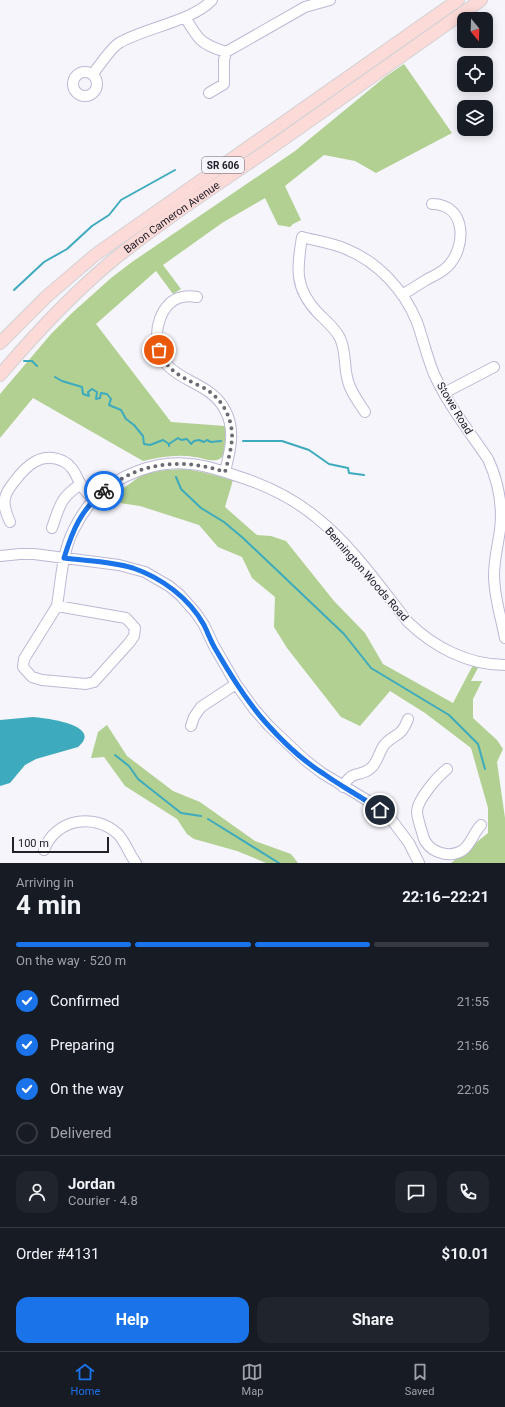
<!DOCTYPE html>
<meta charset="utf-8">
<style>
:root{--surface:#171b24;--page:#20242c;--text:#f1f3f6;--muted:#9ea1a6;--line:#363941;--accent:#1a73e8}
body{margin:0;font-family:Roboto,sans-serif;background:var(--page);color:var(--text);height:100vh;display:flex;flex-direction:column;font-size:15px;white-space:nowrap}
*{box-sizing:border-box;margin:0}
p{font-size:13px;color:var(--muted)}
.icon{flex:none;width:22px;height:22px;fill:none;stroke:currentColor;stroke-width:2;stroke-linecap:round;stroke-linejoin:round}
.map{position:relative;height:863px;overflow:hidden}
.side{display:flex;flex-direction:column;background:var(--surface);flex:1}
.side>*{flex:none}
.needle{width:26px;rotate:161deg}
.controls{position:absolute;left:457px;top:12px;display:grid;gap:8px}
.controls a{display:grid;place-items:center;width:36px;height:36px;border-radius:8px;background:var(--surface);box-shadow:0 2px 10px #0003;font-size:20px}
.scale{position:absolute;left:12px;bottom:10px;width:97px;box-sizing:border-box;padding-left:4px;border:2px solid #22202b;border-top:0;font-size:11px;line-height:14px;white-space:nowrap;color:#22202b;-webkit-text-stroke:3px #f6f5fb;paint-order:stroke}
.pin{position:absolute;display:grid;place-items:center;width:34px;height:34px;color:#fff;margin:-17px;border:2px solid #fff;border-radius:50%;box-shadow:0 1px 4px #0007}
.courier{position:absolute;display:grid;place-items:center;width:40px;height:40px;margin:-20px;border:3px solid #1a73e8;border-radius:50%;background:#fff;color:#222;box-shadow:0 1px 5px #0007}
.headline em{font-style:normal;font-weight:700}
.headline div{display:flex;flex-direction:column-reverse}
.headline{display:flex;align-items:center;justify-content:space-between;height:68px;padding:0 16px}
h1{font-size:26px;font-weight:700;line-height:30px}
.bar{display:grid;grid-template-columns:repeat(4,1fr);gap:6px 4px;align-content:center;height:48px;padding:0 16px}
.bar i{height:5px;border-radius:3px;background:var(--line)}
.bar .on{background:var(--accent)}
.bar p{grid-column:span 4}
.line{display:flex;align-items:center;gap:10px;padding:0 16px;border-top:1px solid var(--line)}
.line div{flex:1}
.round{display:grid;place-items:center;flex:none;width:42px;height:42px;border-radius:12px;background:var(--page)}
ol{padding:0 16px;list-style:none}
li{display:flex;align-items:center;gap:12px;height:44px}
li p{margin-inline-start:auto}
li .icon{padding:4px;border-radius:50%;background:var(--accent);color:#fff;stroke-width:4}
li:last-child{color:var(--muted)}
li i{width:22px;height:22px;border:2px solid var(--line);border-radius:50%}
.button{display:flex;gap:8px;margin-top:auto;padding:8px 16px}
.button a{flex:1;height:46px;border-radius:12px;background:var(--accent);color:#fff;font-size:16px;font-weight:700;line-height:46px;text-align:center}
.button a+a{background:var(--page);color:var(--text)}
.dock{display:flex;justify-content:space-around;align-items:center;height:56px;border-top:1px solid var(--line);background:var(--surface);font-size:11px;color:var(--muted)}
.dock a{display:grid;justify-items:center;gap:2px}
.dock .on{color:var(--accent)}
.map>svg:first-child{display:block}
.green{fill:#b1d092}
.water{fill:#3eaabd}
.lines{fill:none;stroke-linecap:round;stroke-linejoin:round}
.stream{stroke:#3eaabd;stroke-width:2}
.minor-casing{stroke:#bdb8d6;stroke-width:12}
.major-casing{stroke:#d3d2d5;stroke-width:14}
.minor{stroke:#fff;stroke-width:10}
.major{stroke:#fbdad7;stroke-width:12}
.done{stroke:#6c6b74;stroke-width:4;stroke-dasharray:0 7.2}
.route{stroke:#1a73e8;stroke-width:5}
.labels{text-anchor:middle;stroke-width:3.5;stroke-linejoin:round;paint-order:stroke}
.shield{fill:#f6f5fb;stroke:#626069;stroke-width:1}
.shield-label{font-size:10px;font-weight:bold;fill:#22202b}
.street-label{font-size:11px;fill:#22202b;stroke:#f6f5fb}
</style>
<div class="map">
<svg width="505" height="863" viewBox="0 0 505 863">
<rect width="100%" height="100%" fill="#f6f5fb"/>
<!-- green -->
<path class="green" d="M404 64 452 133 376 173 355 161 324 155 285 186 301 220 293 224 290 227 278 225 265 198 222 223 163 265 181 289 173 294 156 271 96 324 171 422 225 426C225 433 226 451 222 457 216 464 203 458 195 457 178 454 160 457 143 461L33 398 0 438V394L51 334 72 313 111 278 132 262 295 151 385 77Z
M185 469 202 472 233 480 225 507 257 535 271 536 286 541 334 601 365 633 383 664 453 703 473 665 479 666 471 681H482L473 699V718L497 740 503 749 497 762 505 818V863H451L488 833V808L471 748 425 713 390 691 360 726 341 717 287 648 274 627 275 597 252 578 242 557 218 547 199 525 140 506 106 501 143 474 165 470Z
M107 725 127 756 173 791 200 802 255 841 291 854 298 863H266L237 851 194 839 187 834 177 819 125 786 104 757 91 758 98 732Z"/>
<!-- water -->
<path class="water" d="M33 717C46 718 104 725 78 747L36 759 25 765 10 783 0 786V720Z"/>
<g class="lines">
<!-- stream -->
<path class="stream" d="M14 290 44 262 67 249 92 226 109 215 121 200 175 170
M24 361H32L37 366
M55 377 62 381 82 387 83 394 89 396 88 392 92 389 97 392 96 399 100 398 101 393 107 394 111 399 109 405 121 410 126 419 134 425 143 436 144 444 150 445 163 440 169 444V446
M243 441H282L309 450 329 464 348 468 349 473 364 475
M169 444 178 438 181 440 187 439 191 444 194 441 199 440 204 442 207 440 211 442 221 441
M176 477 181 489 201 508 224 522 243 538 344 634 371 668 449 715 478 744 485 769
M115 755 129 766 138 779 181 813 201 816
M208 819 279 863"/>
<defs>
<path id="minor" d="M185 17C198 39 200 44 226 52L305 7 330 0
M73 84a12 12 0 1 1 24 0a12 12 0 1 1-24 0Z
M93 74C98 67 112 47 119 43 144 28 193 21 212 0
M209 93 224 84V60L226 52
M402 295C410 290 418 285 426 280 433 276 441 273 447 267 467 248 467 204 432 204
M197 297C187 295 176 297 169 304 161 312 157 325 157 335 157 384 207 375 225 410 236 430 230 451 225 472
M444 393 494 367
M365 412C358 401 349 390 347 377 344 364 346 351 340 338 335 328 326 321 318 313 294 288 297 269 302 237 317 241 332 243 346 249 378 262 404 290 417 322 423 339 427 357 434 374 448 405 469 431 488 459 498 481 503 506 500 530 498 545 494 560 494 575 494 597 501 617 505 638
M10 522C7 515 3 507 5 498 6 492 10 487 14 482 26 466 41 451 63 461 75 467 76 478 83 488 86 492 90 496 94 499
M52 528C60 505 60 498 81 484
M0 556 20 554H34L119 565 145 572 169 586 180 595 196 613 204 625 214 646 236 684 254 709 269 726 305 760 322 773 370 802 391 819 409 843 419 863
M57 606C61 581 62 552 74 529 79 519 86 508 94 499 117 475 156 460 190 464 206 465 222 471 237 476 266 485 293 498 317 518 351 545 381 588 408 622 434 647 468 665 505 665
M57 606 126 618 135 628 134 636 129 643 94 682 86 684 42 680 32 677 23 667 24 659Z
M191 726 194 717 201 707 236 684
M447 769C437 777 418 799 417 811 417 817 419 821 420 826 422 831 423 837 425 841 433 854 451 858 463 850 471 844 474 832 481 825
M343 787C353 768 360 778 371 768 378 762 379 751 385 744 396 732 400 739 408 719
M44 850C55 819 94 812 118 834 126 843 129 854 136 863"/>
<g id="major">
<path d="M0 343 46 297 95 255 458 0"/>
<path id="s1" d="M0 375C35 334 71 295 112 261 164 219 220 183 275 145 344 97 412 48 481 0"/>
</g>
</defs>
<!-- minor casing -->
<use href="#minor" class="minor-casing"/>
<!-- major casing -->
<use href="#major" class="major-casing"/>
<!-- minor -->
<use href="#minor" class="minor"/>
<!-- major -->
<use href="#major" class="major"/>
</g>
<g class="lines">
<!-- done -->
<path class="done" d="M104 491C140 461 183 458 225 472 228 461 231 450 232 439 233 416 220 395 200 386 180 376 168 372 159 350"/>
<!-- route -->
<path class="route" d="M104 491C81 510 73 529 64 558 87 561 111 561 133 568 162 578 189 598 204 625 208 633 211 642 216 650 231 676 247 702 267 724 284 743 303 761 324 774 342 787 362 797 380 810"/>
</g>
<g class="labels">
<!-- shield labels -->
<rect class="shield" x="202" y="157" width="42" height="16" rx="3"/>
<g class="shield-label">
<text x="223" y="169">SR 606</text>
</g>
<!-- street labels -->
<g class="street-label">
<text dy="4" stroke="none"><textPath href="#s1" startOffset="234">Baron Cameron Avenue</textPath></text>
<text transform="translate(455 408) rotate(59)" y="4">Stowe Road</text>
<text transform="translate(367 574) rotate(49)" y="4">Bennington Woods Road</text>
</g>
</g>
</svg>
<div class="controls">
<a><svg class="needle" viewBox="-14 -14 28 28"><path d="M0-13l5 13h-10z" fill="#e53935"/><path d="M0 13l5-13h-10z" fill="#9ea1a6"/></svg></a>
<a><svg class="icon" aria-label="locate" viewBox="0 0 24 24"><circle cx="12" cy="12" r="6"/><path d="M12 2v4M12 18v4M2 12h4M18 12h4"/></svg></a>
<a><svg class="icon" aria-label="layers" viewBox="0 0 24 24"><path d="M12 4l9 5-9 5-9-5zM3 14l9 5 9-5"/></svg></a>
</div>
<div class="scale">100 m</div>
<div class="pin" style="left:159px;top:350px;background:#ea580c"><svg class="icon" aria-label="bag" viewBox="0 0 24 24"><path d="M5 8h14l-1 12H6zM9 8a3 3 0 0 1 6 0"/></svg></div>
<div class="pin" style="left:380px;top:810px;background:#1f2937"><svg class="icon" aria-label="home" viewBox="0 0 24 24"><path d="M3 11l9-7 9 7M6 9v11h12V9"/></svg></div>
<div class="courier" style="left:104px;top:491px"><svg class="icon" aria-label="bike" viewBox="0 0 24 24"><circle cx="6" cy="16" r="4"/><circle cx="18" cy="16" r="4"/><path d="M6 16l4-8h5l3 8M10 8l3 8H6M13 5h3"/></svg></div>
</div>
<section class="side">
<div class="headline"><div><h1>4 min</h1><p>Arriving in</p></div><em>22:16–22:21</em></div>
<div class="bar"><i class="on"></i><i class="on"></i><i class="on"></i><i></i><p>On the way · 520 m</p></div>
<ol>
<li><svg class="icon" aria-label="check" viewBox="0 0 24 24"><path d="M5 12l5 5 9-10"/></svg>Confirmed<p>21:55</p></li>
<li><svg class="icon" aria-label="check" viewBox="0 0 24 24"><path d="M5 12l5 5 9-10"/></svg>Preparing<p>21:56</p></li>
<li><svg class="icon" aria-label="check" viewBox="0 0 24 24"><path d="M5 12l5 5 9-10"/></svg>On the way<p>22:05</p></li>
<li><i></i>Delivered</li>
</ol>
<div class="line" style="height:72px"><a class="round"><svg class="icon" aria-label="person" viewBox="0 0 24 24"><circle cx="12" cy="8" r="4"/><path d="M4 21q1-7 8-7t8 7"/></svg></a><div><b>Jordan</b><p>Courier · 4.8</p></div><a class="round"><svg class="icon" aria-label="chat" viewBox="0 0 24 24"><path d="M4 5h16v11H9l-5 4z"/></svg></a><a class="round"><svg class="icon" aria-label="phone" viewBox="0 0 24 24"><path d="M5 4h4l2 5-3 2q2 4 5 5l2-3 5 2v4C11 20 4 13 5 4z"/></svg></a></div>
<div class="line" style="height:52px"><div>Order #4131</div><b>$10.01</b></div>
<div class="button"><a>Help</a><a>Share</a></div>
</section>
<nav class="dock">
<a class="on"><svg class="icon" aria-label="home" viewBox="0 0 24 24"><path d="M3 11l9-7 9 7M6 9v11h12V9"/></svg>Home</a>
<a><svg class="icon" aria-label="map" viewBox="0 0 24 24"><path d="M3 6l6-2 6 2 6-2v14l-6 2-6-2-6 2zM9 4v14M15 6v14"/></svg>Map</a>
<a><svg class="icon" aria-label="saved" viewBox="0 0 24 24"><path d="M7 4h10v16l-5-4-5 4z"/></svg>Saved</a>
</nav>
